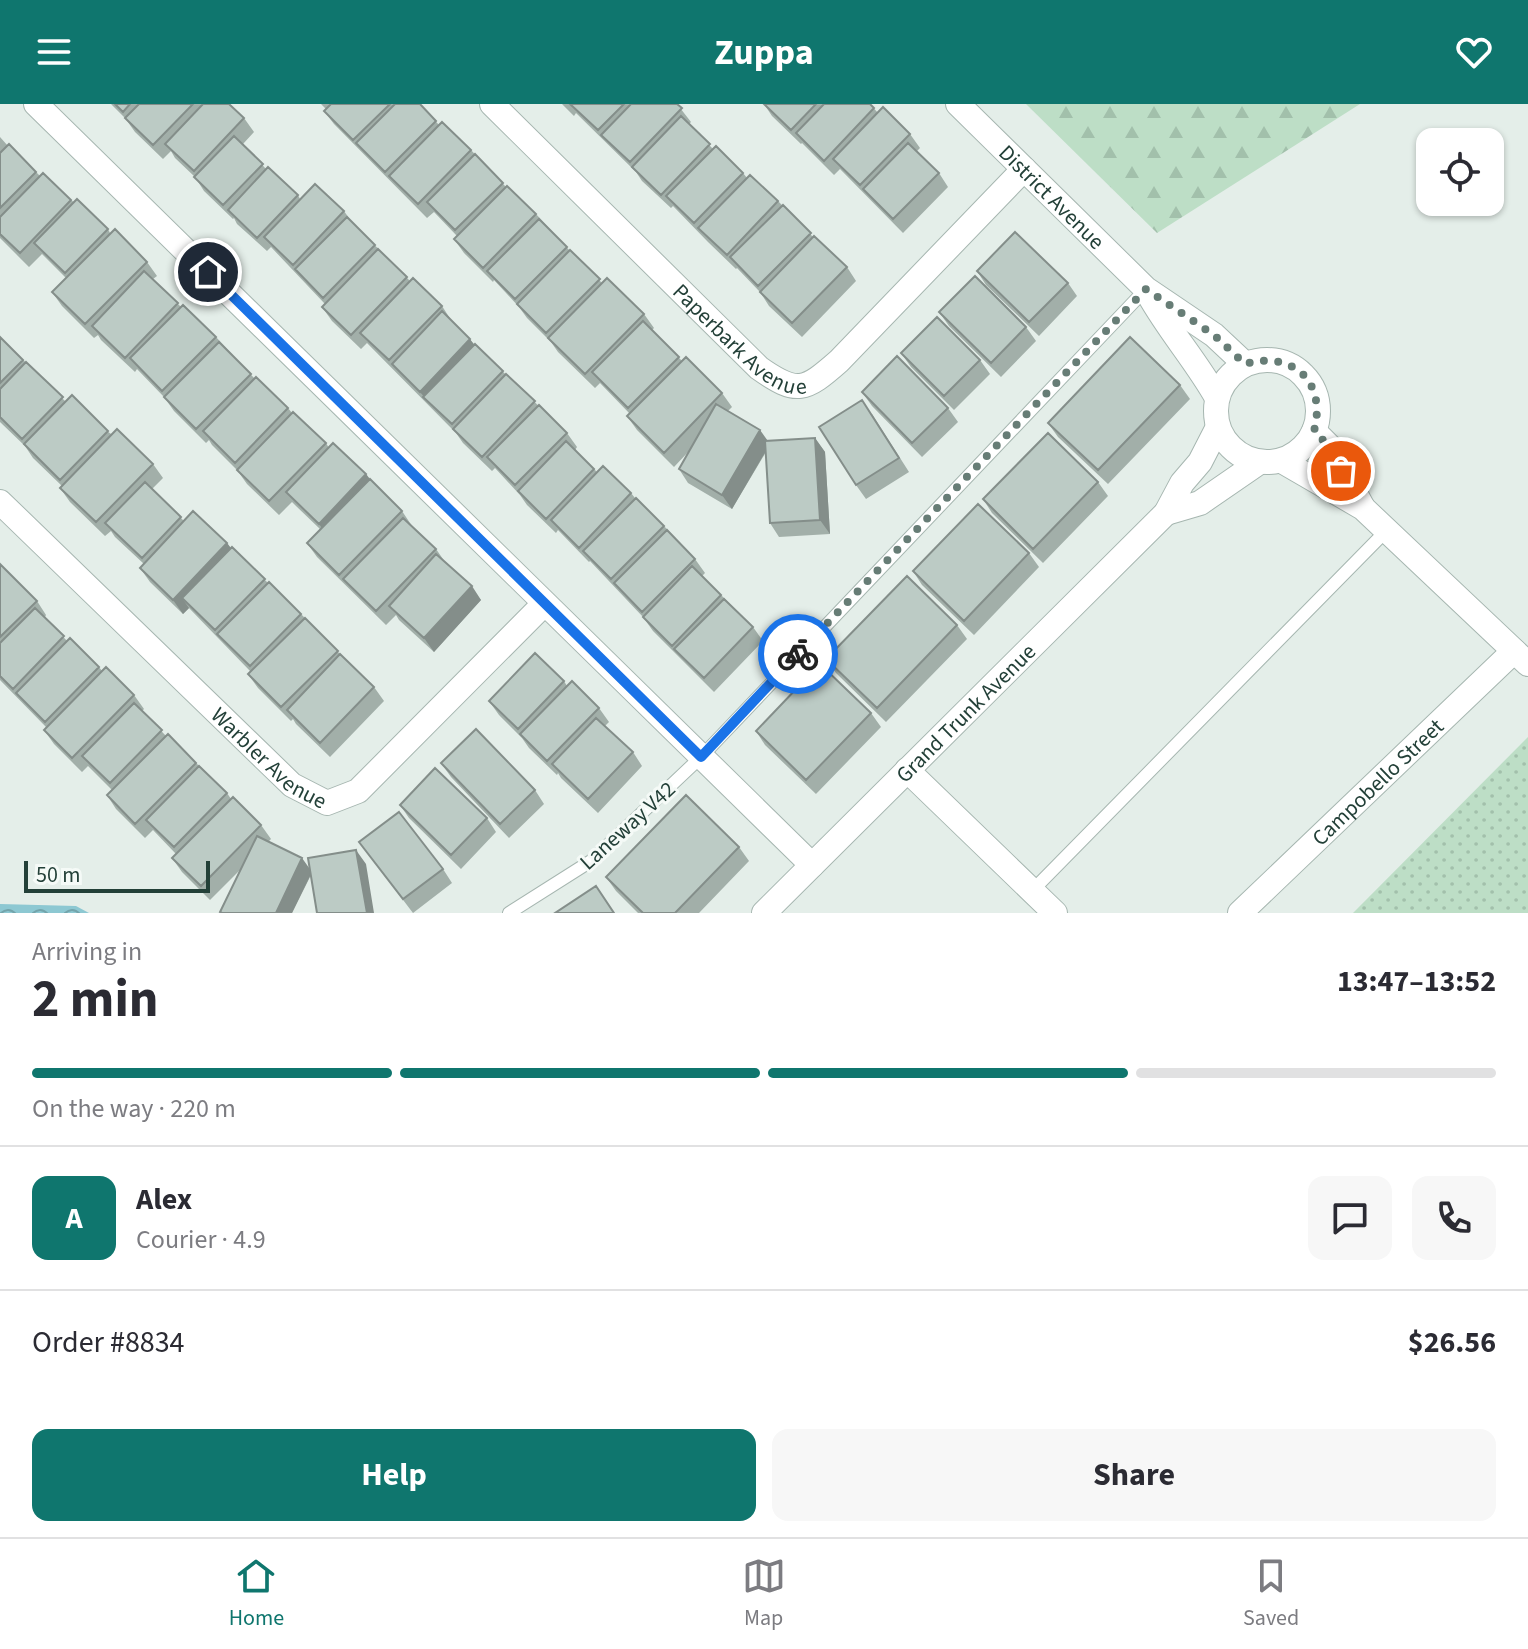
<!DOCTYPE html>
<meta charset="utf-8">
<style>
:root{--surface:#fff;--page:#f7f7f7;--text:#2b2b33;--muted:#7c7c81;--line:#e1e1e2;--accent:#0f766e}
body{margin:0;font-family:"Source Sans 3",sans-serif;background:var(--page);color:var(--text);height:100vh;display:flex;flex-direction:column;font-size:30px;white-space:nowrap}
*{box-sizing:border-box;margin:0}
p{font-size:26px;color:var(--muted)}
.icon{flex:none;width:44px;height:44px;fill:none;stroke:currentColor;stroke-width:2;stroke-linecap:round;stroke-linejoin:round}
.map{position:relative;height:809px;overflow:hidden}
.drawer{display:flex;flex-direction:column;background:var(--surface);flex:1}
.drawer>*{flex:none}
.fabs{position:absolute;left:1416px;top:24px;display:grid;gap:16px}
.fabs a{display:grid;place-items:center;width:88px;height:88px;border-radius:16px;background:var(--surface);box-shadow:0 2px 6px #0004;font-size:40px}
.scale{position:absolute;left:24px;bottom:20px;width:186px;box-sizing:border-box;padding-left:8px;border:4px solid #234038;border-top:0;font-size:22px;line-height:28px;white-space:nowrap;color:#234038;-webkit-text-stroke:6px #f5faf7;paint-order:stroke}
.pin{position:absolute;display:grid;place-items:center;width:68px;height:68px;color:#fff;margin:-34px;border:4px solid #fff;border-radius:50%;box-shadow:0 2px 8px #0007}
.courier{position:absolute;display:grid;place-items:center;width:80px;height:80px;margin:-40px;border:6px solid #1a73e8;border-radius:50%;background:#fff;color:#222;box-shadow:0 2px 10px #0007}
.headline em{font-style:normal;font-weight:700}
.headline div{display:flex;flex-direction:column-reverse}
.headline{display:flex;align-items:center;justify-content:space-between;height:136px;padding:0 32px}
h1{font-size:52px;font-weight:700;line-height:60px}
.bar{display:grid;grid-template-columns:repeat(4,1fr);gap:12px 8px;align-content:center;height:96px;padding:0 32px}
.bar i{height:10px;border-radius:6px;background:var(--line)}
.bar .active{background:var(--accent)}
.bar p{grid-column:span 4}
.line{display:flex;align-items:center;gap:20px;padding:0 32px;border-top:2px solid var(--line)}
.line div{flex:1}
.round{display:grid;place-items:center;flex:none;width:84px;height:84px;border-radius:16px;background:var(--page)}
.action{display:flex;gap:16px;margin-top:auto;padding:16px 32px}
.action a{flex:1;height:92px;border-radius:16px;background:var(--accent);color:#fff;font-size:32px;font-weight:700;line-height:92px;text-align:center}
.action a+a{background:var(--page);color:var(--text)}
header{display:flex;justify-content:space-between;align-items:center;height:104px;padding:0 32px;background:var(--accent);color:#fff;font-size:36px;font-weight:700}
.dock{display:flex;justify-content:space-around;align-items:center;height:112px;border-top:2px solid var(--line);background:var(--surface);font-size:22px;color:var(--muted)}
.dock a{display:grid;justify-items:center;gap:4px}
.dock .active{color:var(--accent)}
.map>svg:first-child{display:block}
.grass{fill:url(#grass-dots)}
.forest{fill:url(#forest-firs)}
.water{fill:url(#water-waves)}
.lines{fill:none;stroke-linecap:round;stroke-linejoin:round}
.service-casing{stroke:#a6b6b0;stroke-width:14}
.minor-casing{stroke:#a6b6b0;stroke-width:26}
.tertiary-casing{stroke:#a6b6b0;stroke-width:26}
.service{stroke:#fff;stroke-width:12}
.minor{stroke:#fff;stroke-width:24}
.tertiary{stroke:#fff;stroke-width:24}
.wall{fill:#a2afa9}
.shaded-wall{fill:#848e8a}
.building{fill:#bccbc5;stroke:#848e8a;stroke-width:2}
.done{stroke:#677d76;stroke-width:8;stroke-dasharray:0 14.4}
.route{stroke:#1a73e8;stroke-width:10}
.labels{text-anchor:middle;stroke-width:6;stroke-linejoin:round;paint-order:stroke}
.street-label{font-size:22px;fill:#234038;stroke:#f5faf7}
</style>
<header><svg class="icon" aria-label="menu" viewBox="0 0 24 24"><path d="M4 6h16M4 12h16M4 18h16"/></svg>Zuppa<svg class="icon" aria-label="heart" viewBox="0 0 24 24"><path d="M12 20l-8-8c-3-5 5-10 8-4 3-6 11-1 8 4z"/></svg></header>
<div class="map">
<svg width="1528" height="809" viewBox="0 0 1528 809">
<defs>
<pattern id="grass-dots" width="8" height="8" patternUnits="userSpaceOnUse" patternTransform="scale(2)"><rect width="8" height="8" fill="#bddec6"/><path d="M2 2h.1M6 6h.1" fill="none" stroke="#a2c0ab" stroke-width="1.8" stroke-linecap="round"/></pattern>
<pattern id="forest-firs" width="22" height="20" patternUnits="userSpaceOnUse" patternTransform="scale(2)"><rect width="22" height="20" fill="#bddec6"/><path d="M5 1l3.5 6h-7zM16 11l3.5 6h-7z" fill="#a2c0ab"/></pattern>
<pattern id="water-waves" width="16" height="10" patternUnits="userSpaceOnUse" patternTransform="scale(2)"><rect width="16" height="10" fill="#8dc8d2"/><path d="M0 5q4-4 8 0t8 0" fill="none" stroke="#73a4ab"/></pattern>
</defs>
<rect width="100%" height="100%" fill="#e4eee9"/>
<!-- grass -->
<path class="grass" d="M1528 633V809H1353Z"/>
<!-- forest -->
<path class="forest" d="M1026 0H1360L1157 129Z"/>
<!-- water -->
<path class="water" d="M0 800 76 802 89 809H0Z"/>
<g class="lines">
<defs>
<path id="service" d="M1032 787 1386 427
M509 809 591 757 701 653 1146 185"/>
<g id="minor">
<path d="M36 0 812 761"/>
<path id="s1" d="M492 0 759 264C797 291 805 287 839 257L1024 65"/>
<path id="s2" d="M0 398 292 681 327 699 358 687 544 500"/>
<path d="M907 666 1055 809"/>
<path id="s3" d="M1240 809 1514 547"/>
</g>
<g id="tertiary">
<path id="s4" d="M958 0 1146 185 1214 231 1245 260"/>
<path d="M1149 191C1169 227 1197 258 1217 294"/>
<circle cx="1267" cy="307" r="51"/>
<path d="M1314 327 1330 343 1362 402"/>
<path d="M1282 357 1363 404 1528 560"/>
<path d="M1166 409 1200 399 1258 359"/>
<path id="s5" d="M764 809 1166 409 1182 379 1200 358 1218 323"/>
</g>
</defs>
<!-- service casing -->
<use href="#service" class="service-casing"/>
<!-- minor casing -->
<use href="#minor" class="minor-casing"/>
<!-- tertiary casing -->
<use href="#tertiary" class="tertiary-casing"/>
<!-- service -->
<use href="#service" class="service"/>
<!-- minor -->
<use href="#minor" class="minor"/>
<!-- tertiary -->
<use href="#tertiary" class="tertiary"/>
</g>
<!-- wall -->
<path class="wall" d="M111 0H229L244 14 254 28 243 40 266 65 298 91 300 95 344 107 351 117 410 177 442 202 451 216 474 240 567 329 577 343 575 346 597 368 631 389 635 394 664 422 695 455 705 469 702 472 753 523 763 537 714 588 653 527 643 513 590 457 589 458 558 426 556 429 527 401 520 391 495 364 492 367 463 339 456 329 367 239 361 245 332 217 322 203 325 200 271 143 267 147 237 120 234 114 233 115 204 87 195 73 175 54 171 47 163 55 135 28 125 14Z
M321 0H420L439 21 471 46 506 83 536 110 570 147 602 179 644 210 654 224 652 226 682 257 722 289 732 303 728 307 768 337 815 334 825 348 830 430 779 433 770 419 766 348 732 405 688 379 679 365 690 346 674 363 637 326 627 312 630 310 600 279 595 284 558 248 551 238 527 214 519 203 494 176 493 178 464 149 454 135 457 132 434 108 427 114 334 20 324 7 326 5Z
M562 0H677L691 18 689 20 713 45 743 69 747 74 778 97 813 133 847 163 856 177 802 233 769 202 760 188 737 164 736 165 708 138 673 102 671 104 642 77 636 68 576 9 574 12Z
M764 0H870L878 9 910 30 920 44 917 47 939 69 948 83 903 129 840 65 834 71 802 39 801 40 772 12Z
M0 33 8 42 36 68 40 72 71 96 108 125 110 129 147 158 157 172 153 175 181 203 216 233 254 274 288 304 292 309 326 339 329 344 366 370 370 375 402 407 412 422 436 445 445 458 481 496 434 548 399 516 396 511 386 521 317 453 307 439 320 425 296 402 292 398 279 411 247 380 237 366 212 341 209 336 206 339 174 307 164 293 137 265 135 268 101 236 98 231 94 234 62 202 52 188 66 174 42 150 29 163 0 134Z
M977 167 1068 179 1077 192 1039 232 986 181Z
M939 208 1026 223 1036 237 1001 273 949 222Z
M0 233 65 297 153 360 163 374 152 385 184 417 227 439 231 444 301 510 340 550 374 583 384 597 330 653 296 620 293 615 291 617 258 584 248 570 251 568 189 504 183 510 150 478 140 464 144 460 115 433 111 427 105 432 70 398 60 384 62 382 33 354 25 342 0 318Z
M901 249 980 256 990 270 954 306 911 263Z
M1180 281 1190 295 1108 380 1058 333 1048 319Z
M862 288 948 304 958 318 922 353 872 302Z
M872 310 909 368 866 395 856 381Z
M1098 378 1108 392 1043 459 992 409 983 395Z
M1029 449 1039 463 974 531 922 481 913 467Z
M0 460 37 497 46 511 45 513 67 537 99 563 102 567 134 591 144 605 142 607 166 632 196 659 227 689 231 695 261 721 271 735 268 738 310 765 366 760 311 771 292 809H221L220 808 240 766 210 796 182 768 172 754 176 750 153 726 145 734 116 705 107 691 112 686 88 662 82 668 54 640 44 626 46 623 0 576Z
M957 521 967 535 886 618 836 569 826 555Z
M564 577 567 582 599 604 609 618 605 622 633 648 642 662 598 709 561 674 558 669 557 671 529 644 522 634 499 611 489 597Z
M871 609 881 623 816 690 765 641 756 627Z
M441 659 535 686 544 700 509 734 451 673Z
M400 701 487 714 496 728 461 765 409 714Z
M359 738 443 765 452 779 413 809Z
M739 743 749 757 699 809H638L616 787 606 773Z"/>
<!-- shaded-wall -->
<path class="shaded-wall" d="M470 235 480 249 426 295 420 288Z
M760 326 770 340 732 405 722 391Z
M815 334 825 348 830 430 820 416Z
M366 370 376 384 329 434 319 420Z
M227 439 237 453 182 494 189 504 183 510 173 496Z
M472 482 481 496 434 548 424 534Z
M356 746 366 760 374 809H367Z
M302 754 312 768 292 809H276Z"/>
<!-- building -->
<path class="building" d="M115 0H130L123 8Z
M139 0H193L153 41 125 14Z
M203 0H229L244 14 194 67 165 40Z
M331 0H390L353 36 324 7Z
M395 0H420L436 17 385 68 356 39Z
M570 0H624L598 26Z
M631 0H677L682 4 630 58 601 31Z
M764 0H816L791 26Z
M824 0H870L874 4 824 57 796 29Z
M883 3 910 30 860 81 833 55Z
M681 12 710 40 661 91 632 63Z
M442 18 471 46 418 100 389 72Z
M234 32 263 60 223 101 194 73Z
M908 39 939 69 893 115 863 85Z
M9 40 36 68 0 104V49Z
M716 42 743 69 694 119 666 92Z
M475 50 503 79 455 126 427 98Z
M268 63 298 91 257 134 228 106Z
M43 69 71 96 20 149 0 130V113Z
M750 71 778 97 727 151 698 124Z
M315 80 344 107 293 161 264 133Z
M507 82 536 110 483 164 454 135Z
M77 95 108 125 65 169 34 139Z
M783 101 811 129 758 182 730 153Z
M347 113 375 141 323 194 295 165Z
M539 115 567 143 515 195 487 167Z
M115 125 147 158 85 220 52 188Z
M1015 128 1068 179 1029 218 977 167Z
M814 132 847 163 792 219 760 188Z
M378 145 407 173 351 231 322 203Z
M570 146 600 175 546 229 517 200Z
M144 167 178 199 125 254 92 222Z
M975 172 1026 223 991 259 939 208Z
M413 174 442 202 389 256 360 229Z
M607 174 644 210 585 270 548 234Z
M183 201 216 233 162 287 130 254Z
M442 207 470 235 420 288 392 260Z
M937 213 980 256 944 292 901 249Z
M643 217 679 253 628 304 592 268Z
M0 233 23 256 0 279Z
M1130 233 1180 281 1098 366 1048 319Z
M219 238 251 270 196 325 164 293Z
M475 240 503 267 452 320 423 293Z
M897 252 948 304 912 339 862 288Z
M686 253 722 289 664 349 627 312Z
M26 258 63 293 22 335 0 313V285Z
M506 270 535 297 482 353 453 325Z
M256 273 288 304 235 359 203 327Z
M72 291 108 327 60 376 24 340Z
M862 296 899 354 856 381 819 323Z
M716 300 760 326 722 391 679 365Z
M539 301 567 329 515 381 487 353Z
M293 308 326 339 269 397 237 366Z
M117 325 153 360 96 418 60 384Z
M1048 329 1098 378 1033 445 983 395Z
M815 334 820 416 770 419 765 337Z
M566 337 594 365 546 415 518 387Z
M333 339 366 370 319 420 286 388Z
M603 362 631 389 579 444 551 416Z
M370 375 402 407 339 471 307 439Z
M145 378 181 413 142 454 105 419Z
M636 394 664 422 611 475 583 447Z
M978 400 1029 449 964 517 913 467Z
M193 407 227 439 173 496 140 464Z
M403 414 436 445 376 507 343 475Z
M667 426 695 455 642 508 614 479Z
M232 443 265 475 215 526 182 494Z
M436 450 472 482 424 534 389 502Z
M0 460 37 497 0 533Z
M692 462 721 491 672 542 643 513Z
M907 472 957 521 877 604 826 555Z
M269 478 301 510 250 562 217 530Z
M724 495 753 523 704 574 674 545Z
M35 504 64 532 13 585 0 572V539Z
M305 514 338 547 281 603 248 570Z
M70 534 99 563 45 618 16 589Z
M535 549 564 577 518 625 489 597Z
M340 550 374 583 320 639 287 606Z
M820 560 871 609 806 676 756 627Z
M106 563 134 591 72 654 44 626Z
M572 577 599 604 547 657 520 630Z
M134 599 162 626 110 679 82 652Z
M596 614 633 648 588 695 552 660Z
M476 625 535 686 500 720 441 659Z
M168 630 196 659 135 720 107 691Z
M199 662 227 689 174 743 146 716Z
M435 664 487 714 451 751 400 701Z
M686 691 739 743 675 809H643L606 773Z
M233 693 261 721 201 782 172 754Z
M399 708 443 765 403 795 359 738Z
M257 732 302 754 276 809H222L220 808Z
M356 746 367 809H317L308 754Z
M596 782 614 809H555Z"/>
<g class="lines">
<!-- done -->
<path class="done" d="M798 550 1146 185 1214 231 1245 260C1294 246 1327 279 1314 327L1330 343 1341 367"/>
<!-- route -->
<path class="route" d="M208 168 701 653 798 550"/>
</g>
<g class="labels">
<!-- street labels -->
<g class="street-label">
<text dy="8" stroke="none"><textPath href="#s4" startOffset="132">District Avenue</textPath></text>
<text dy="8" stroke="none"><textPath href="#s1" startOffset="344">Paperbark Avenue</textPath></text>
<text dy="8" stroke="none"><textPath href="#s5" startOffset="284">Grand Trunk Avenue</textPath></text>
<text dy="8" stroke="none"><textPath href="#s2" startOffset="372">Warbler Avenue</textPath></text>
<text dy="8" stroke="none"><textPath href="#s3" startOffset="190">Campobello Street</textPath></text>
<text transform="translate(627 721) rotate(-42)" y="8">Laneway V42</text>
</g>
</g>
</svg>
<div class="fabs">
<a><svg class="icon" aria-label="locate" viewBox="0 0 24 24"><circle cx="12" cy="12" r="6"/><path d="M12 2v4M12 18v4M2 12h4M18 12h4"/></svg></a>
</div>
<div class="scale">50 m</div>
<div class="pin" style="left:1341px;top:367px;background:#ea580c"><svg class="icon" aria-label="bag" viewBox="0 0 24 24"><path d="M5 8h14l-1 12H6zM9 8a3 3 0 0 1 6 0"/></svg></div>
<div class="pin" style="left:208px;top:168px;background:#1f2937"><svg class="icon" aria-label="home" viewBox="0 0 24 24"><path d="M3 11l9-7 9 7M6 9v11h12V9"/></svg></div>
<div class="courier" style="left:798px;top:550px"><svg class="icon" aria-label="bike" viewBox="0 0 24 24"><circle cx="6" cy="16" r="4"/><circle cx="18" cy="16" r="4"/><path d="M6 16l4-8h5l3 8M10 8l3 8H6M13 5h3"/></svg></div>
</div>
<section class="drawer">
<div class="headline"><div><h1>2 min</h1><p>Arriving in</p></div><em>13:47–13:52</em></div>
<div class="bar"><i class="active"></i><i class="active"></i><i class="active"></i><i></i><p>On the way · 220 m</p></div>
<div class="line" style="height:144px"><b class="round" style="background:var(--accent);color:#fff">A</b><div><b>Alex</b><p>Courier · 4.9</p></div><a class="round"><svg class="icon" aria-label="chat" viewBox="0 0 24 24"><path d="M4 5h16v11H9l-5 4z"/></svg></a><a class="round"><svg class="icon" aria-label="phone" viewBox="0 0 24 24"><path d="M5 4h4l2 5-3 2q2 4 5 5l2-3 5 2v4C11 20 4 13 5 4z"/></svg></a></div>
<div class="line" style="height:104px"><div>Order #8834</div><b>$26.56</b></div>
<div class="action"><a>Help</a><a>Share</a></div>
</section>
<nav class="dock">
<a class="active"><svg class="icon" aria-label="home" viewBox="0 0 24 24"><path d="M3 11l9-7 9 7M6 9v11h12V9"/></svg>Home</a>
<a><svg class="icon" aria-label="map" viewBox="0 0 24 24"><path d="M3 6l6-2 6 2 6-2v14l-6 2-6-2-6 2zM9 4v14M15 6v14"/></svg>Map</a>
<a><svg class="icon" aria-label="saved" viewBox="0 0 24 24"><path d="M7 4h10v16l-5-4-5 4z"/></svg>Saved</a>
</nav>
